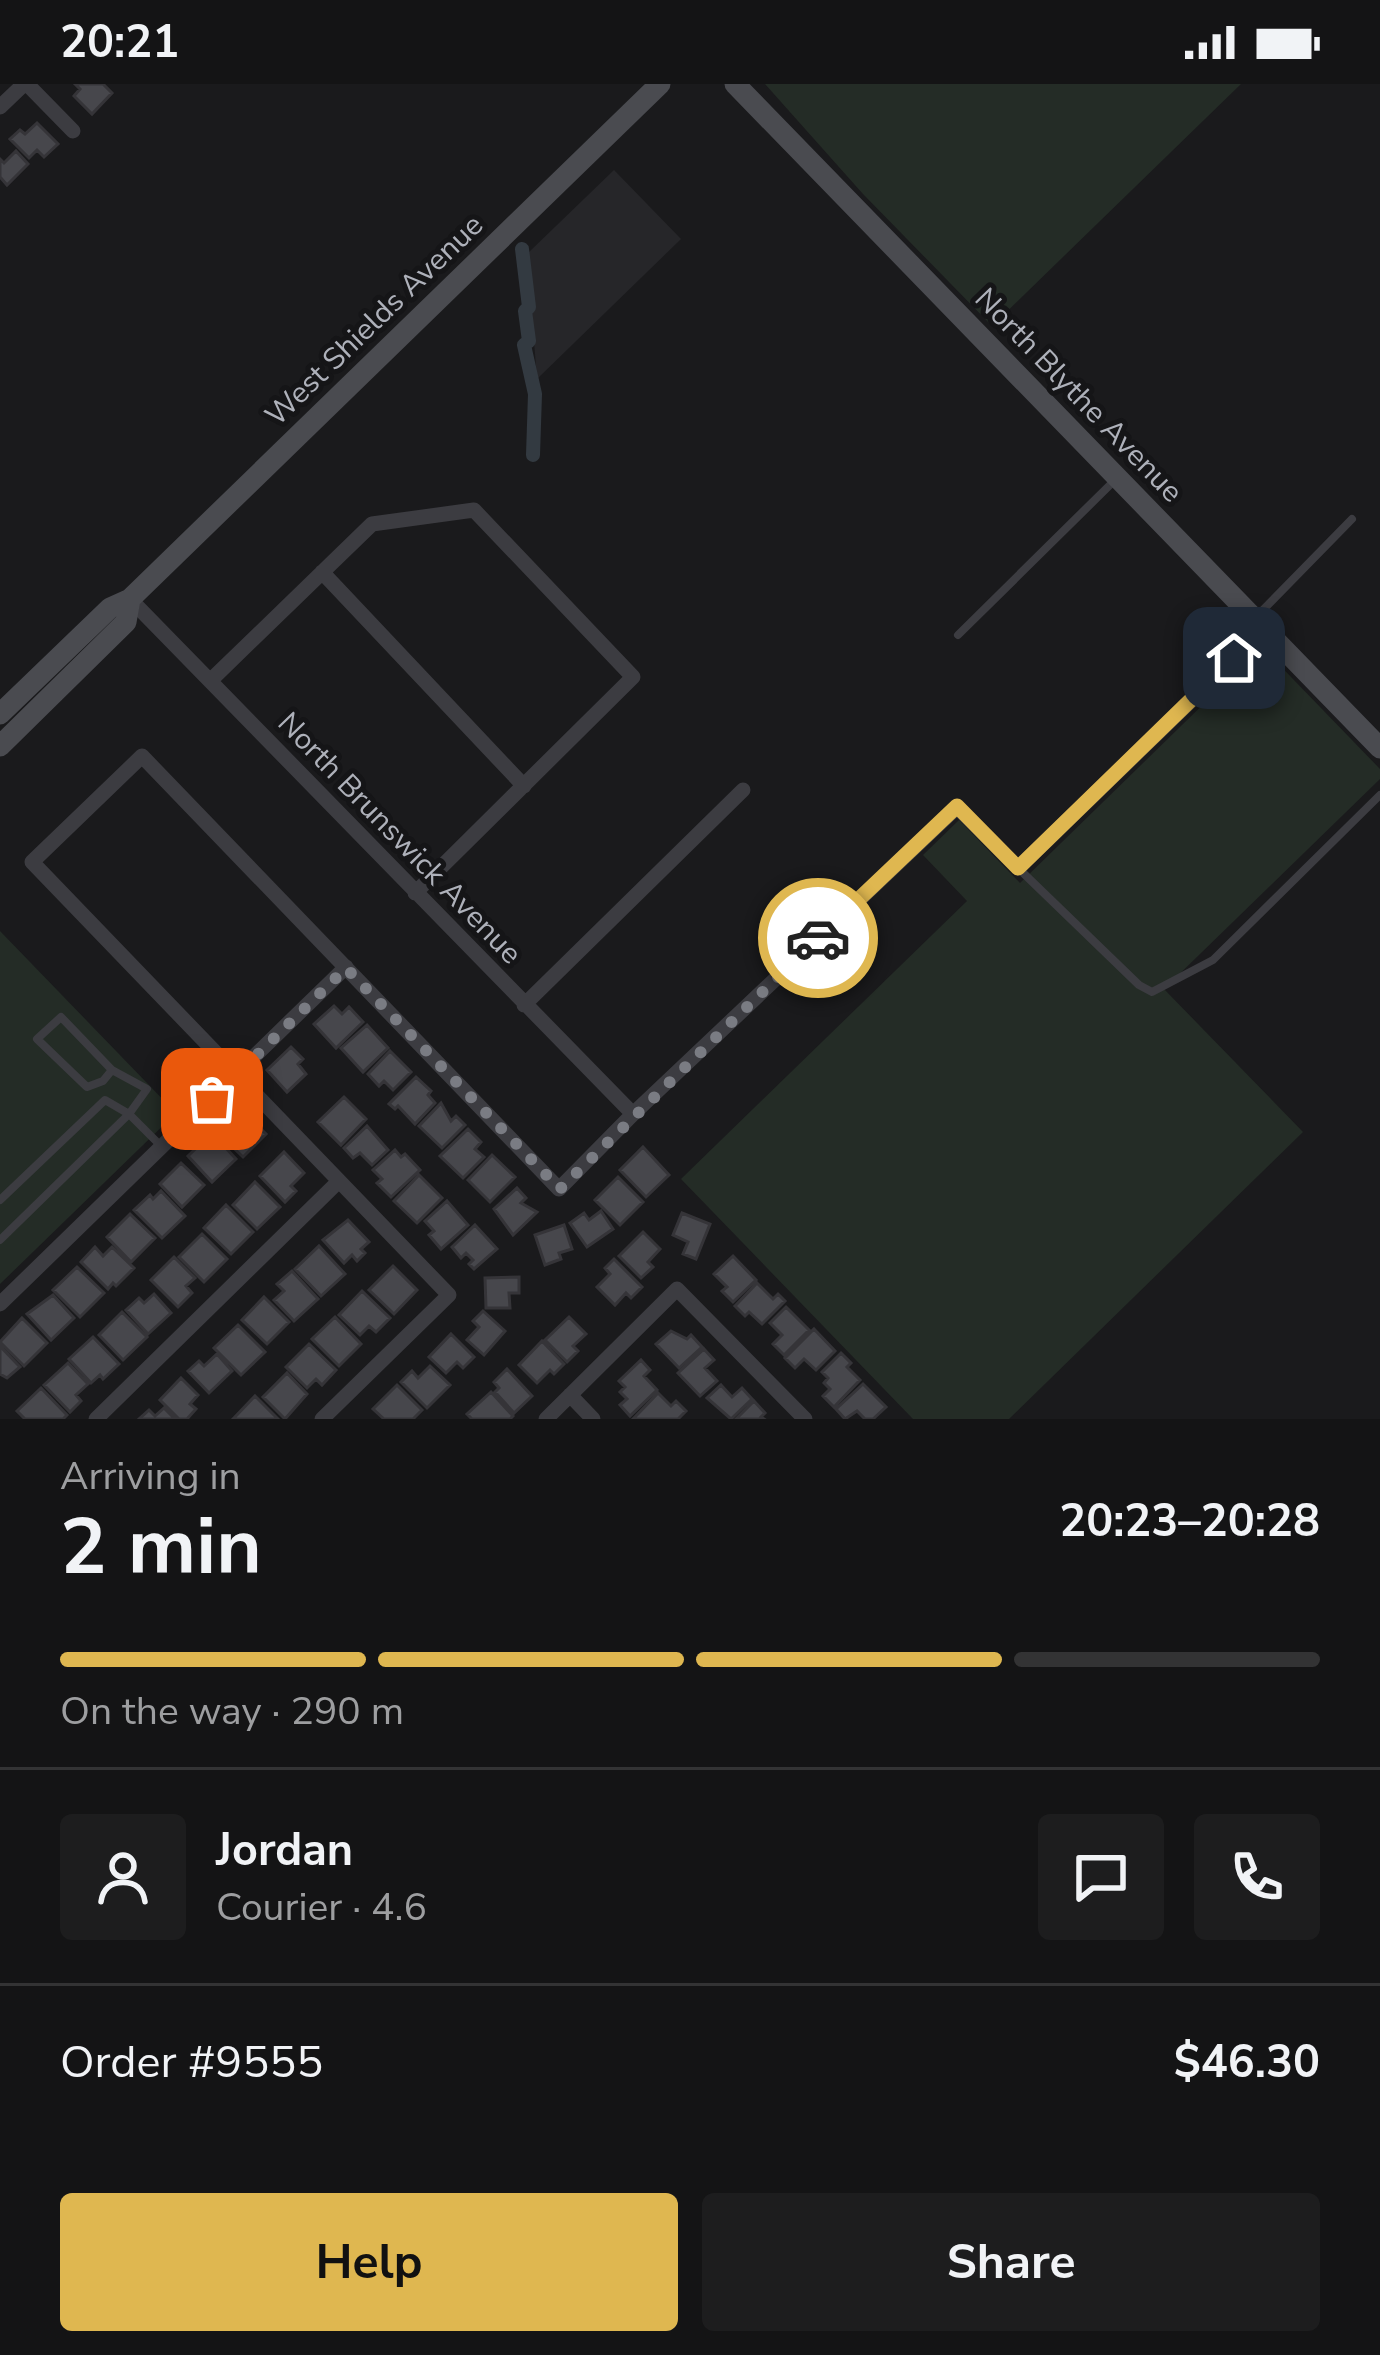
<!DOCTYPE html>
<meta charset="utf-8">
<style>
:root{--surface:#141415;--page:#1d1d1e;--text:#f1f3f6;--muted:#9d9ea0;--line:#333334;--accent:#dfb750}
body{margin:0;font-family:"Nunito Sans",sans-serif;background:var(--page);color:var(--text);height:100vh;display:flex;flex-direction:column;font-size:45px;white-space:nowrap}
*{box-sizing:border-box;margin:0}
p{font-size:39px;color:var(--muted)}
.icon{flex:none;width:66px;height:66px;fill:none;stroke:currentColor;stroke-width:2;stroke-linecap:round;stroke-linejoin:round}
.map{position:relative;height:1335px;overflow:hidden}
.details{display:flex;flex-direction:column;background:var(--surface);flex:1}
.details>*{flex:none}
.pin{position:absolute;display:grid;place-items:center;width:102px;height:102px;color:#fff;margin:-51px;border-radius:24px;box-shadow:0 6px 18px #0006}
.courier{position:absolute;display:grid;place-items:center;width:120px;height:120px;margin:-60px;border:9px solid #dfb750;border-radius:50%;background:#fff;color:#222;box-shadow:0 3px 15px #0007}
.overview em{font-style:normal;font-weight:700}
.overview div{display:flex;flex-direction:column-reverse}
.overview{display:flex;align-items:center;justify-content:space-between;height:204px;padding:0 60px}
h1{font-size:78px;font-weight:700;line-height:90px}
.bar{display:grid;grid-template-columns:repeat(4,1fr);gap:18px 12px;align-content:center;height:144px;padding:0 60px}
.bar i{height:15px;border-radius:9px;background:var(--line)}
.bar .selected{background:var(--accent)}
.bar p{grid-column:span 4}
.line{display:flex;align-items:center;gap:30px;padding:0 60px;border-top:3px solid var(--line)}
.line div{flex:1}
.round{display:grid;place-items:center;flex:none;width:126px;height:126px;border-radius:12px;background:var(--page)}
.action{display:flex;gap:24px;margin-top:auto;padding:24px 60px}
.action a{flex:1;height:138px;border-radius:12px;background:var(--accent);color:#111;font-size:48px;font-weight:700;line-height:138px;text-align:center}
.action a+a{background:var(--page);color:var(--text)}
.status{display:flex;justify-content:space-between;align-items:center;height:84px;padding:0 60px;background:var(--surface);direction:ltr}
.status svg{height:33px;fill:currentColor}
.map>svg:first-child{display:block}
.built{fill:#262629}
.green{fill:#242c26}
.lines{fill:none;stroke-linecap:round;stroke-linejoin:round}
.canal{stroke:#333a41;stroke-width:14}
.building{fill:#47474c;stroke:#353438;stroke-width:3}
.lane{stroke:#3c3c41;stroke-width:8}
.street{stroke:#3c3c41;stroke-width:15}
.secondary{stroke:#4a4b50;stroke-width:21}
.done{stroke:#7a7c83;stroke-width:12;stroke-dasharray:0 21.6}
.route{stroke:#dfb750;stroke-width:15}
.labels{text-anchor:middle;stroke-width:10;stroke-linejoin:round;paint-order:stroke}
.street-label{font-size:30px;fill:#aeb1ba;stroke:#151517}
</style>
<div class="status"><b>20:21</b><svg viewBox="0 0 49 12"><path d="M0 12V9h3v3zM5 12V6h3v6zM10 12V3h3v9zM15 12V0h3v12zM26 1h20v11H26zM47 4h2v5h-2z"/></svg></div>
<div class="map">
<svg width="1380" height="1335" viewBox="0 0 1380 1335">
<rect width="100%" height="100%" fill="#1a1a1c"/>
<!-- built -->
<path class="built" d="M614 86 681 155 537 295 527 170Z"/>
<!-- green -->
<path class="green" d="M765 0H1241L992 242 863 110Z
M1262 563 1380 685V695L1164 905 1303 1048 1009 1335H913L681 1095 967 817 923 771 959 736 1020 799Z
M0 847 176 1029 0 1200Z"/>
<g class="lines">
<!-- canal -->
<path class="canal" d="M522 165 529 223 525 227 529 257 524 261 535 310 533 371"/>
</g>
<!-- building -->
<path class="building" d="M75 0H103L112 9 92 30 74 12 80 5Z
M37 39 58 60 44 73 37 66 29 74 10 55 20 46 25 50Z
M16 67 28 80 7 101 0 93V75L4 79Z
M334 922 342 930 349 923 363 938 336 964 314 940Z
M367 941 388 964 363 988 341 964Z
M291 963 303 975 298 980 306 990 287 1008 267 986Z
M390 967 411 988 393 1006 384 997 379 1002 368 990Z
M416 993 431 1007 428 1011 435 1019 415 1040 398 1022 395 1025 389 1020Z
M344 1013 366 1035 341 1061 318 1038Z
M441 1019 451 1037 456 1032 465 1041 442 1064 419 1042Z
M245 1029 266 1050 243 1073 215 1046 230 1031 237 1038Z
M367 1042 388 1066 372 1081 360 1069 353 1074 344 1064Z
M468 1045 481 1058 475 1065 484 1073 463 1094 440 1072Z
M212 1049 236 1075 212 1098 188 1072Z
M643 1063 669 1091 646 1113 620 1086Z
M395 1066 401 1073 405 1070 420 1086 391 1113 377 1099 382 1095 373 1086Z
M284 1068 304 1089 291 1102 296 1107 285 1118 260 1092Z
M492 1071 515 1093 490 1118 468 1096Z
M181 1079 204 1101 182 1123 160 1100Z
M419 1091 442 1114 417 1139 394 1117Z
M618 1093 643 1118 620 1141 595 1116Z
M255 1098 280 1123 257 1145 233 1121Z
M517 1104 526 1114 521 1119 537 1128 513 1151 494 1125Z
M161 1107 185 1132 162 1154 134 1126 150 1111 153 1115Z
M447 1117 468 1141 441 1165 429 1151 434 1147 425 1137Z
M226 1121 253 1148 231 1170 204 1144Z
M601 1127 613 1145 587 1163 570 1139 584 1129 589 1136Z
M682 1129 710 1140 696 1175 683 1170 688 1158 673 1151Z
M130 1130 155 1154 131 1178 107 1153Z
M348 1136 369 1158 361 1165 365 1169 357 1177 352 1171 344 1179 323 1156Z
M475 1141 497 1165 474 1185 469 1180 473 1176 466 1169 461 1174 452 1163Z
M564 1141 572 1165 559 1169 561 1175 545 1181 535 1151Z
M643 1148 660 1165 648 1178 653 1183 641 1194 619 1172Z
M202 1150 227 1175 204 1198 179 1173Z
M319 1162 345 1190 321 1212 295 1185Z
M95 1163 103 1172 112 1163 134 1184 116 1202 113 1199 108 1205 81 1178Z
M733 1172 756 1196 733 1218 722 1207 727 1203 714 1190Z
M174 1173 195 1194 186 1202 192 1209 178 1223 151 1196Z
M614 1175 642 1203 631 1214 626 1209 615 1221 597 1203 610 1190 605 1184Z
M393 1182 417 1206 394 1230 369 1206Z
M77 1183 104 1209 80 1233 53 1206Z
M292 1187 318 1215 294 1237 274 1216 284 1207 277 1200Z
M519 1193V1209H509L510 1224H486L485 1194Z
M757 1199 773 1215 778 1210 785 1217 762 1240 749 1228 745 1232 735 1222Z
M362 1207 390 1234 376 1248 369 1242 360 1251 339 1231Z
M154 1210 171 1229 148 1250 126 1226 139 1214 144 1219Z
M53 1211 74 1234 51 1256 27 1230Z
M264 1213 289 1238 267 1260 242 1236Z
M786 1223 809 1246 784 1271 773 1260 782 1251 770 1239Z
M483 1227 505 1247 484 1271 467 1256 479 1243 473 1237Z
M122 1228 147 1253 123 1276 99 1251Z
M335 1233 361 1260 339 1282 312 1255Z
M569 1233 586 1250 573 1262 578 1267 567 1278 545 1256Z
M22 1234 47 1259 24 1282 0 1258Z
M238 1241 265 1268 241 1291 214 1264Z
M814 1245 835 1267 816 1286 804 1275 795 1284 785 1274Z
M671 1247 687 1255 691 1251 702 1263 679 1284 656 1260Z
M451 1250 474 1273 463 1284 457 1278 446 1289 429 1273Z
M93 1253 119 1280 103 1295 100 1291 91 1299 69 1275Z
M542 1257 564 1280 554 1290 550 1286 537 1299 519 1281Z
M309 1260 336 1286 322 1301 316 1295 307 1304 286 1283Z
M0 1262 20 1283 7 1294 0 1290Z
M704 1265 714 1276 705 1284 717 1297 700 1312 678 1289Z
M841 1269 851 1279 847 1283 860 1296 834 1323 823 1312 830 1305 824 1299 828 1294 822 1288Z
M217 1270 232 1287 209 1309 188 1287 199 1277 204 1282Z
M641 1276 650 1286 644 1292 657 1306 630 1332 620 1321 627 1315 620 1308 625 1303 619 1297Z
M68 1279 88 1300 76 1311 81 1317 70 1328 44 1301Z
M430 1282 450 1301 427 1324 401 1298 412 1287 418 1294Z
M507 1285 532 1312 514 1329 495 1308 499 1304 494 1298Z
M287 1289 307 1310 285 1335 263 1313Z
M181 1294 198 1311 190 1320 196 1325 187 1335H179L160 1316Z
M863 1300 886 1323 873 1335H865L857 1327 845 1335 836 1325Z
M397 1301 422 1326 413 1335H384L373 1325Z
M721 1301 732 1313 742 1304 752 1315 731 1335 707 1314Z
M41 1304 67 1331 63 1335H25L17 1327Z
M491 1308 513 1332 510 1335H472L467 1330Z
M658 1309 671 1322 676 1317 686 1327 678 1335H633Z
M255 1312 278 1335H233Z
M754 1317 765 1329 761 1333 764 1335H736Z
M164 1324 175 1335H139L149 1326 155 1332Z"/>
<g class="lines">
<!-- lane -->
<path class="lane" d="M1256 533 1352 435
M958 551 1117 394
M1019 785 1139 901 1152 908 1213 876 1380 711
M0 1116 105 1016 129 1030 161 1062
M0 1156 129 1030 147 1005 112 986 61 933 37 955 87 1003 103 997 112 986"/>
<!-- street -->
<path class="street" d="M27 0 73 47
M0 23 24 0
M322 488 524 702
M130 515 633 1030
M210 597 372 440 474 426 633 593 415 809
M524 921 743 706
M0 1220 346 883
M570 1311 593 1335
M96 1335 339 1097
M322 1335 449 1211 32 778 142 672 559 1105 633 1030 957 723 1018 784 1265 545
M546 1335 677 1205 805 1335"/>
<!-- secondary -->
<path class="secondary" d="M735 0 1380 664
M0 630 110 524 130 515 660 0
M0 662 126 538 130 515"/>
</g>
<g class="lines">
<!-- done -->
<path class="done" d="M212 1015 346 884 560 1105 818 854"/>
<!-- route -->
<path class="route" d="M818 854 957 722 1018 784 1234 574"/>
</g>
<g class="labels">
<!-- street labels -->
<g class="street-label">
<text transform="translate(374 236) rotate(-44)" y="10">West Shields Avenue</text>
<text transform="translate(1079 311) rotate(46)" y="10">North Blythe Avenue</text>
<text transform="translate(400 754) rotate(46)" y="10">North Brunswick Avenue</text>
</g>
</g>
</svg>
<div class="pin" style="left:212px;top:1015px;background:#ea580c"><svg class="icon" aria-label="bag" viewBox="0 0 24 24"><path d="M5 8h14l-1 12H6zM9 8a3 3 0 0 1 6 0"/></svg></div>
<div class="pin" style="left:1234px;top:574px;background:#1f2937"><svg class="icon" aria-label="home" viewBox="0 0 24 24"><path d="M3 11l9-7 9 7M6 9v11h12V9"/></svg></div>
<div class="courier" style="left:818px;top:854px"><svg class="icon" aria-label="car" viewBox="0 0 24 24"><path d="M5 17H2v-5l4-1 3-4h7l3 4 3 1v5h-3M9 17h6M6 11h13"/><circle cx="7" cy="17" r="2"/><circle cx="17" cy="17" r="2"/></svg></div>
</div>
<section class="details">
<div class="overview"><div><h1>2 min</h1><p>Arriving in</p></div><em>20:23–20:28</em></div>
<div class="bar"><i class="selected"></i><i class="selected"></i><i class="selected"></i><i></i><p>On the way · 290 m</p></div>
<div class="line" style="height:216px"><a class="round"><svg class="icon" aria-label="person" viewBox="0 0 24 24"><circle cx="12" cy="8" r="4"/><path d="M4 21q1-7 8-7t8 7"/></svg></a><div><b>Jordan</b><p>Courier · 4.6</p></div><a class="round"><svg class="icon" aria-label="chat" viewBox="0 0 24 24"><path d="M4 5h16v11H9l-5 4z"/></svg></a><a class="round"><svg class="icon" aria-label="phone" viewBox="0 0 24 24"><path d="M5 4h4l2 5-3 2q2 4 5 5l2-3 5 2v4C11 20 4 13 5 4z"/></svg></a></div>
<div class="line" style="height:156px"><div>Order #9555</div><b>$46.30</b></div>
<div class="action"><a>Help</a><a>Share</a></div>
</section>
